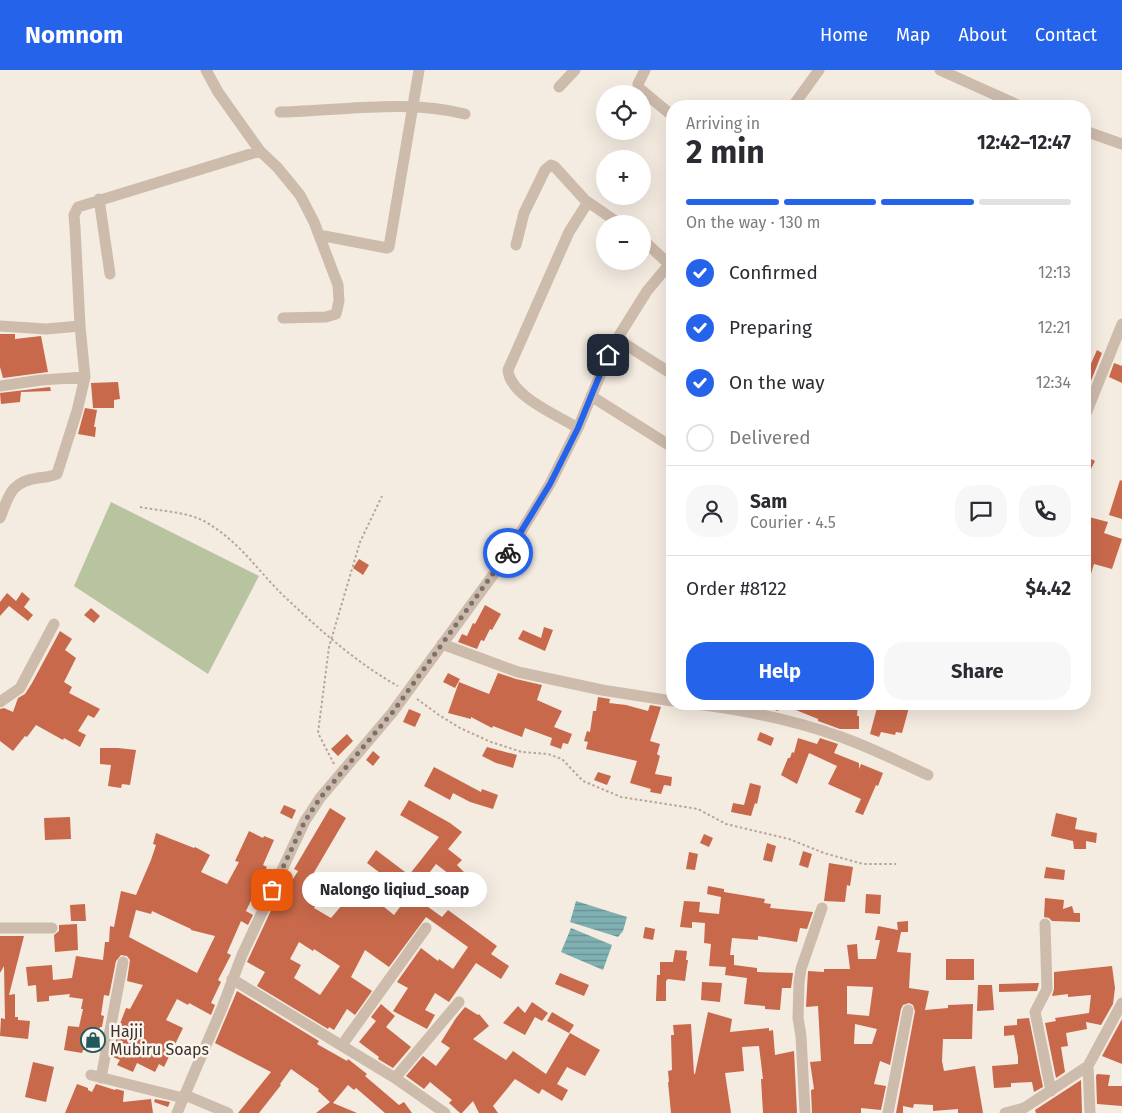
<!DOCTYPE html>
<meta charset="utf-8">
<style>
:root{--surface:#fff;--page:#f7f7f7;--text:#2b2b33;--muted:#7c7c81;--line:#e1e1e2;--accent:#2563eb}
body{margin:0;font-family:"Fira Sans",sans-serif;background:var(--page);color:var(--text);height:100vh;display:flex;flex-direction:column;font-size:19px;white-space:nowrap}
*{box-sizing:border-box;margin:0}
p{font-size:16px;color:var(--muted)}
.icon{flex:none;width:28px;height:28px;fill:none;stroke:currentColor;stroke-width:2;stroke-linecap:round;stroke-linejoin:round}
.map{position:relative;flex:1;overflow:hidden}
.drawer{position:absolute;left:666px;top:30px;width:425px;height:610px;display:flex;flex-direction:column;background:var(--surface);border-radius:20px;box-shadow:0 5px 20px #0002}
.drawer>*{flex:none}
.fabs{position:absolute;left:596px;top:15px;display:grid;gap:10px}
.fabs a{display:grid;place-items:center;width:55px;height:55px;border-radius:50%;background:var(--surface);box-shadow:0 5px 20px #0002;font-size:25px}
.pin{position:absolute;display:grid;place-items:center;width:42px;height:42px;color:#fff;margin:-21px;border-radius:10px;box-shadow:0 2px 8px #0006}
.courier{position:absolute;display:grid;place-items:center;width:50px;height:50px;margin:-25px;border:4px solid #2563eb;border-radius:50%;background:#fff;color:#222;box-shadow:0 1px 6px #0007}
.bubble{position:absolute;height:35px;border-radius:18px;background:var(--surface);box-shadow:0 5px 20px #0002;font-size:16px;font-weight:700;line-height:35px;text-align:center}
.headline em{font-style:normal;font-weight:700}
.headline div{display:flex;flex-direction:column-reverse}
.headline{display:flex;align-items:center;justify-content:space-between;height:85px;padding:0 20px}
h1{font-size:32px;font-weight:700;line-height:38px}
.bar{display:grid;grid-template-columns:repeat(4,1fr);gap:8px 5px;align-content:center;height:60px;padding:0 20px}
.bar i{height:6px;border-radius:4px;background:var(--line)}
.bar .current{background:var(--accent)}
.bar p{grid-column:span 4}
.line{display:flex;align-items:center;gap:12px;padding:0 20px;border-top:1px solid var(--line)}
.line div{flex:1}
.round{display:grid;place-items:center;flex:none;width:52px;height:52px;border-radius:20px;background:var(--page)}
ol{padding:0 20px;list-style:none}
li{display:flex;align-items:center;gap:15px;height:55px}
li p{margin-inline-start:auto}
li .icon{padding:5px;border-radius:50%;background:var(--accent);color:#fff;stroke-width:4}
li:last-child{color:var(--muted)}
li i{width:28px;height:28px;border:2px solid var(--line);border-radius:50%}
.action{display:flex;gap:10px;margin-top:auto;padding:10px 20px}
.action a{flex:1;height:58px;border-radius:20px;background:var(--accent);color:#fff;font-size:20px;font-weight:700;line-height:58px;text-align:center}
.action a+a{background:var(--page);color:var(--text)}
header{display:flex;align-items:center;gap:30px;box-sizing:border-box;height:70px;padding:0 25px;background:var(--accent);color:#fff}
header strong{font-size:24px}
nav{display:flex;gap:28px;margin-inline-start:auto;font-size:18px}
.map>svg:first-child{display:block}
.grass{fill:#b8c4a0}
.water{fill:url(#water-rules)}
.building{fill:#c8694b;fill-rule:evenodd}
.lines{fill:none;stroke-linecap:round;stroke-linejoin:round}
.path{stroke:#b9a596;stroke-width:2;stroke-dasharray:2.5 2.5;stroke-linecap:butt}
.minor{stroke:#cdbbac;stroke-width:11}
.done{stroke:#7c716b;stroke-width:5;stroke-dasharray:0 9}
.route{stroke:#2563eb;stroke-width:6}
.labels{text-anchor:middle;stroke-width:5;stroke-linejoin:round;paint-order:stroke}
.poi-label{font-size:16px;fill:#3b302b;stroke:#fbf5ee;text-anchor:start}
</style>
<header>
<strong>Nomnom</strong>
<nav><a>Home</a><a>Map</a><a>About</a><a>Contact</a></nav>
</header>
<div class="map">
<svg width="1122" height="1043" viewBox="0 0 1122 1043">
<defs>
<pattern id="water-rules" width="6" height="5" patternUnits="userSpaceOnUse" patternTransform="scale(1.25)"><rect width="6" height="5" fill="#7fb0b2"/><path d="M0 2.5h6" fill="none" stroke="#699091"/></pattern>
</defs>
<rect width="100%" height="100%" fill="#f4ebe1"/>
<!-- grass -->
<path class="grass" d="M111 432 259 506 208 604 74 516Z"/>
<!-- water -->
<path class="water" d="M576 831 627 847 623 861 618 867 570 852Z
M571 858 612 875 603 900 561 882Z"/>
<!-- building -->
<path class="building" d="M0 264H15V269L41 266 48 302 3 308 0 297Z
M1097 280 1102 283 1085 326V307Z
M1114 293 1122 296V313L1109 307Z
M118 312 120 329 114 330V338H93L91 313Z
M50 317 51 321 21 322 20 332 1 334 0 323Z
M85 338 97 340 94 357H96L95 367 78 364Z
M1085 386 1095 391 1085 411Z
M1120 410 1122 411V449L1109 445Z
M1085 446 1108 452 1104 463 1122 469 1112 499 1094 494 1087 517 1085 516Z
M359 489 369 495 363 505 353 498Z
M22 522 30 529 24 537 33 545 28 551 9 536 0 546V532L7 523 16 531Z
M485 535 501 544 492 560 490 559 484 571 481 570 477 579 458 572 462 564 467 566 473 553 475 554Z
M91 538 100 546 94 553 84 545Z
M544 557 553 560 545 581 518 569 523 560 541 568Z
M60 561 72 569 65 580 76 588 64 612 72 617 69 623 100 639 94 648 88 645 78 661 86 665 80 677 64 668 63 670 36 655 27 667 25 666 13 681 0 671V639L4 638 13 642 18 628 25 624 32 613Z
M448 603 460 609 455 618 443 612Z
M498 603 516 609 542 615 537 630 562 641 554 657 572 664 568 674 563 673 561 679 550 675 552 668 525 658 522 667 493 656 492 658 471 647V649L448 643 459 612 489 624Z
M598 627 610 629 609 633 626 635 648 641 650 635 661 637 650 671 660 674 657 684 660 686 655 704 672 707 671 716 664 715 661 724 650 722 651 719 630 713 637 691 586 679 588 672 584 671 587 661 590 662 593 641H596Z
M754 634H819L841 637V634H858L857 646H859V659H840L818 651V649L781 634 778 641Z
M878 634H910L902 663 896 662 895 665 881 662 879 667 870 664Z
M409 639 421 644 415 657 403 652Z
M760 662 774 668 771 676 757 670Z
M347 664 353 671 338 686 331 679Z
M798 668 817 674 820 668 838 674 834 683 859 693V699L861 694 883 703 878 716 876 715 863 745 855 742 861 729 828 714 837 696 809 683 797 714 781 705 788 688H790L792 682 794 683Z
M487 677 517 685 513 698 496 693 482 686Z
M100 678H118L136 680 130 715 122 714 121 718 108 716 111 695 100 694Z
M373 681 380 687 373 696 366 690Z
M434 697 481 722 482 719 498 725 493 739 470 732 453 723 450 730 424 716Z
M598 702 611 706 607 715 594 710Z
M750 713 761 716 757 734 755 733 751 746 731 742 733 733 744 735Z
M409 730 450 753 462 762 448 779 462 790 457 795 464 802 457 810 436 794 423 811 435 820 424 834 442 847 448 840 497 876 491 884 509 896 501 909 476 893 449 932 435 923 425 940 435 945 427 959 393 941 408 918 397 912 421 878 438 891 439 889 453 899 468 877 426 847 389 897 365 880 351 907 372 921 355 945 347 939 334 960 329 957 328 959 257 916 265 902 247 892 274 834 276 836 298 801 294 799 330 738 346 748 306 816 308 817 303 825 316 834 314 838 331 848 358 816 394 845 409 825 367 793 376 780 409 805 439 767 400 745ZM299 872 313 881 314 879 340 896 320 925 294 908 301 895 290 889Z
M284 735 296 740 292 749 280 743Z
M1056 743 1077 748 1075 759 1097 763 1096 773 1086 771V779H1074L1073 771 1051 766Z
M70 747 71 769 45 770 44 748Z
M249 761 263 768 264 766 274 770 263 795 267 797 264 803 266 804 259 817 258 816 246 841 253 845 248 855 241 851 227 883 231 885 218 910 221 912 211 933 215 935 211 945 189 933 188 935 177 929 166 950 183 958 164 997 159 994 155 1002 137 993 133 1002 117 995 120 990 113 987 116 970 120 960 118 959 126 938 130 939 143 915 127 911 130 890 127 886 121 885 116 891 109 926 104 925 101 945 104 946 102 957H100L99 960 91 958 87 980H83L82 983 64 980 68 956 79 957 83 939H81L83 929 69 927 70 924 49 926V931L37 932 36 915 28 916 26 897 52 895 53 910 72 908 76 886 103 890 105 872H109L110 856 114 857 121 821 136 825 151 790 156 775 153 774 156 763 194 778 195 777 210 785 201 802 227 814 239 792 235 791ZM136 840 151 844 152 841 191 859V860L215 866 197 903 129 867Z
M704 764 713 768 709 777 700 773Z
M767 773 776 776 772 792 763 790Z
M803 781 812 784 808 798 799 795Z
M689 782 698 784 695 800 686 799Z
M829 793 853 797 850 816 847 815 845 832 824 831Z
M1046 797 1065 800 1064 810 1044 808Z
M708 816 724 819V822L765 829 764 833 771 834 770 838 813 842 807 859 800 858 797 872 758 866V870L732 868 730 885H734V895L757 898V902L793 903 791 918H782L780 940 765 939V936L744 934 747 908 725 905 726 897 709 896 711 874 704 873 705 853 692 852V858L680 857 684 831 700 832 699 842 719 844 721 827 707 824Z
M866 824 881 825 880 844 865 843Z
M1045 828 1064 830 1063 839 1072 836 1074 843H1080V852L1052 851 1049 848 1044 847Z
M85 834 86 851H71L70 835Z
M908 851V862H901L897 882 911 883 909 918 929 921 925 940 948 938V935L973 934 972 969H943L942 991 944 1001 975 996 983 1043H958V1039L933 1041V1035L914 1034 913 1038 903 1036V1043H896L915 941 913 935 909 933 903 935 901 939 890 995 880 991 874 1014 886 1016 881 1040 861 1038V1043H812L811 1020 814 1019 810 992 821 991 818 936 806 937 808 901 824 902V899H850L847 875 857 874 858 889H876L880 870H875L878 856 898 860 897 852ZM847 916 873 917 869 946 847 944ZM855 954 877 959 872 974H854Z
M77 854 78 880 55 882 54 865 59 861V855Z
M645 857 655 859 653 870 643 868Z
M0 866H24L9 925 15 924V947H18V950L30 951 28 969 0 966 1 948 5 949 4 896 0 903Z
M675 880 687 881 686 890H688L685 911 668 909 666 911V931H656L657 905H660V892H673Z
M946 889H974V910H946Z
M1112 896 1115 918 1113 934 1101 955 1086 952 1087 959 1066 963 1068 976 1061 977 1065 1002 1056 1008 1045 953 1056 951 1055 948 1089 943 1091 925 1068 927V924L1052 926 1054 919V902Z
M560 903 589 915 584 926 555 914Z
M702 912 722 913 720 932 701 930Z
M1039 913 1037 921 999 922V914Z
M978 915H992L994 940 977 941Z
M237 921 319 971 317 974 347 991 348 989 367 1004 365 1006 399 1035 404 1032 412 1043H385L356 1018 354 1020 348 1015 333 1033 357 1043H316L330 1032 318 1021 319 1019 291 999 280 1014 281 1015 259 1043H238L271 1002 215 973Z
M532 932 548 943 542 951 535 947 525 965 503 953 518 936 525 943Z
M381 934 395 946 386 957 411 977 393 998 378 989 379 987 359 972 376 951 371 947Z
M465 937 478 945 479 944 489 956 473 969 506 990 513 981 546 1004 570 963 600 980 585 1006 567 997 557 1014 568 1020 562 1031 542 1019 539 1024 515 1009 493 1036 498 1043H479L473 1031 462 1043H460L449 1033 452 1030 430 1012 424 1019 406 1006 423 986 436 996 450 978 441 972 456 948Z
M552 942 574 955 569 963 547 951Z
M708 942 732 949 730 962 769 958V961L773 960 775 985 794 981 797 1043H763L761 1009H763L759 976 742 977 744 1001 725 1003 731 1043H671L668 1012H669L668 1001 672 1000 671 965H674L673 955 691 954 694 1004H695Z
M1029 948 1043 1017 1034 1022 1032 1012 1011 1013V1017L994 1018 992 996 1018 994V987L1014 965 1004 966V956L1017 955V949Z
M1122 949V994L1102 986Z
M33 992 54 997 46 1032 25 1027Z
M1097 1004 1110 1005 1108 1016H1122V1036L1097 1034 1096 1006Z
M1081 1010 1082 1043H1036L1035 1040Z
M77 1014 88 1018V1020L92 1022 96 1014 115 1020 116 1019 124 1021 123 1032 151 1029 153 1043H65Z
M155 1029 170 1032 168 1037 154 1032Z"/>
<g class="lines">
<!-- path -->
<path class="path" d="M140 437C160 441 187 442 204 451 241 472 258 502 287 529 321 561 358 594 398 616
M417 629 439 645 460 658 491 672 522 682 548 684 562 689 583 711 621 727 698 739 726 754 789 769 824 783 863 794H896
M334 694 318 663 329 577 360 472 382 426"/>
<!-- minor -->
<path class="minor" d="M206 0 218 22 260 81 277 97 300 125 314 152 338 215 339 231 336 244 326 247 283 248
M645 0 638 14 639 18 669 43
M940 0 1020 36
M559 17 575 0
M793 36 819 0
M280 42C341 41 405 29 465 44
M1085 61 1122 74
M99 129 110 204
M319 165 387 178 389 177 419 0
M642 169 672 197
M516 175 524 143 545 100 551 95 555 97 585 130 620 154
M0 256 46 259 80 256
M617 269 672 304
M0 316 41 310 85 307
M591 326 672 377
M1085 346 1122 254
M578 358C557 345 510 326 508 300L569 162 588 132
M0 448C9 426 10 412 38 408 45 407 50 407 57 404L77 341 85 307 80 256 75 158 74 145 78 137 260 81
M442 574 518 602 602 620 672 631
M0 632 20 618 54 554
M696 634C744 640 794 650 841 667 870 677 899 692 928 705
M1045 854 1047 919 1035 942 1051 1021
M0 858H52
M232 909 395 1008 445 1043
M342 975 426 858
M91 1005 183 1028
M101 1008 123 892
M395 1008 459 932
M185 1025 228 1043
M177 1043 222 938 242 885 305 751 320 728 392 643 504 490 550 414 578 358 612 277 647 221 672 191
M805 1043 801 966 798 948 799 912 801 899 822 838
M888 1043 908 940
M1005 1043 1024 1038 1088 996
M1090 1043 1088 996 1122 933"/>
</g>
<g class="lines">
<!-- done -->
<path class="done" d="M272 820 305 751 320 728 392 643 508 483"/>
<!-- route -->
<path class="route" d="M508 483 550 414 578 358 608 285"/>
</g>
<!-- icons -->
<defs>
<symbol id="shop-ring" viewBox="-11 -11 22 22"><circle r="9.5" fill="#fbf5ee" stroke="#1f5a5e" stroke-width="1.5"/><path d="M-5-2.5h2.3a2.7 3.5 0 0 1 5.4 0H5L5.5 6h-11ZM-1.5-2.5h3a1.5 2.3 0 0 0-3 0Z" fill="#1f5a5e"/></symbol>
</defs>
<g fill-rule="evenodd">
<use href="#shop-ring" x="79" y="956" width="28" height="28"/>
</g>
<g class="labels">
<!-- poi labels -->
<g class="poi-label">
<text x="110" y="967">Hajji<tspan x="110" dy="18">Mubiru Soaps</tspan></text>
</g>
</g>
</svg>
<div class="fabs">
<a><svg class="icon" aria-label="locate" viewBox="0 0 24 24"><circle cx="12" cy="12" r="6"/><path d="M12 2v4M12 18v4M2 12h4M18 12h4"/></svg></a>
<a>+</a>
<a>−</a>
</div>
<div class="pin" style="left:272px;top:820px;background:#ea580c"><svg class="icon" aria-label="bag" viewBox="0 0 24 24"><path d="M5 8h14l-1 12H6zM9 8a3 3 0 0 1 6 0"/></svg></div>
<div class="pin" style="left:608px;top:285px;background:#1f2937"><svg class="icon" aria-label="home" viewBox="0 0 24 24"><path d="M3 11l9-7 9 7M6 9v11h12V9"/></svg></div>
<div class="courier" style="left:508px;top:483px"><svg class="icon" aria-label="bike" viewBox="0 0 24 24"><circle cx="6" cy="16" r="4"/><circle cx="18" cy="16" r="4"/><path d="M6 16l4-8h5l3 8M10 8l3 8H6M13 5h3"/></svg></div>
<div class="bubble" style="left:302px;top:802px;width:185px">Nalongo liqiud_soap</div>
<section class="drawer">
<div class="headline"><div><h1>2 min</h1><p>Arriving in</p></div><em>12:42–12:47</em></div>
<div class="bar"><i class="current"></i><i class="current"></i><i class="current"></i><i></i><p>On the way · 130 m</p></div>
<ol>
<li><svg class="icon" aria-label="check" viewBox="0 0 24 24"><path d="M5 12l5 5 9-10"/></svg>Confirmed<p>12:13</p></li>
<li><svg class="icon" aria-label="check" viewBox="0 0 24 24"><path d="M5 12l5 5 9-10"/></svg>Preparing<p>12:21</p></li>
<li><svg class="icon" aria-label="check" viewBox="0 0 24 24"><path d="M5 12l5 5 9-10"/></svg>On the way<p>12:34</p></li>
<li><i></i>Delivered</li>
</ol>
<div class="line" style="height:90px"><a class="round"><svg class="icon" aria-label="person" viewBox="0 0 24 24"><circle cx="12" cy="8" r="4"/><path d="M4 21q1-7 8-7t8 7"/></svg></a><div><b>Sam</b><p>Courier · 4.5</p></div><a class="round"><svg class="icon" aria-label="chat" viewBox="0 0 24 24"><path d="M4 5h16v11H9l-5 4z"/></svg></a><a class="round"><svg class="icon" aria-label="phone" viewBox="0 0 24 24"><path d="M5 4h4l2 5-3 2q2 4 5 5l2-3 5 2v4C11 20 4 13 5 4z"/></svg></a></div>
<div class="line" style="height:65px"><div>Order #8122</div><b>$4.42</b></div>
<div class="action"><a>Help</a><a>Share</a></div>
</section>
</div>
